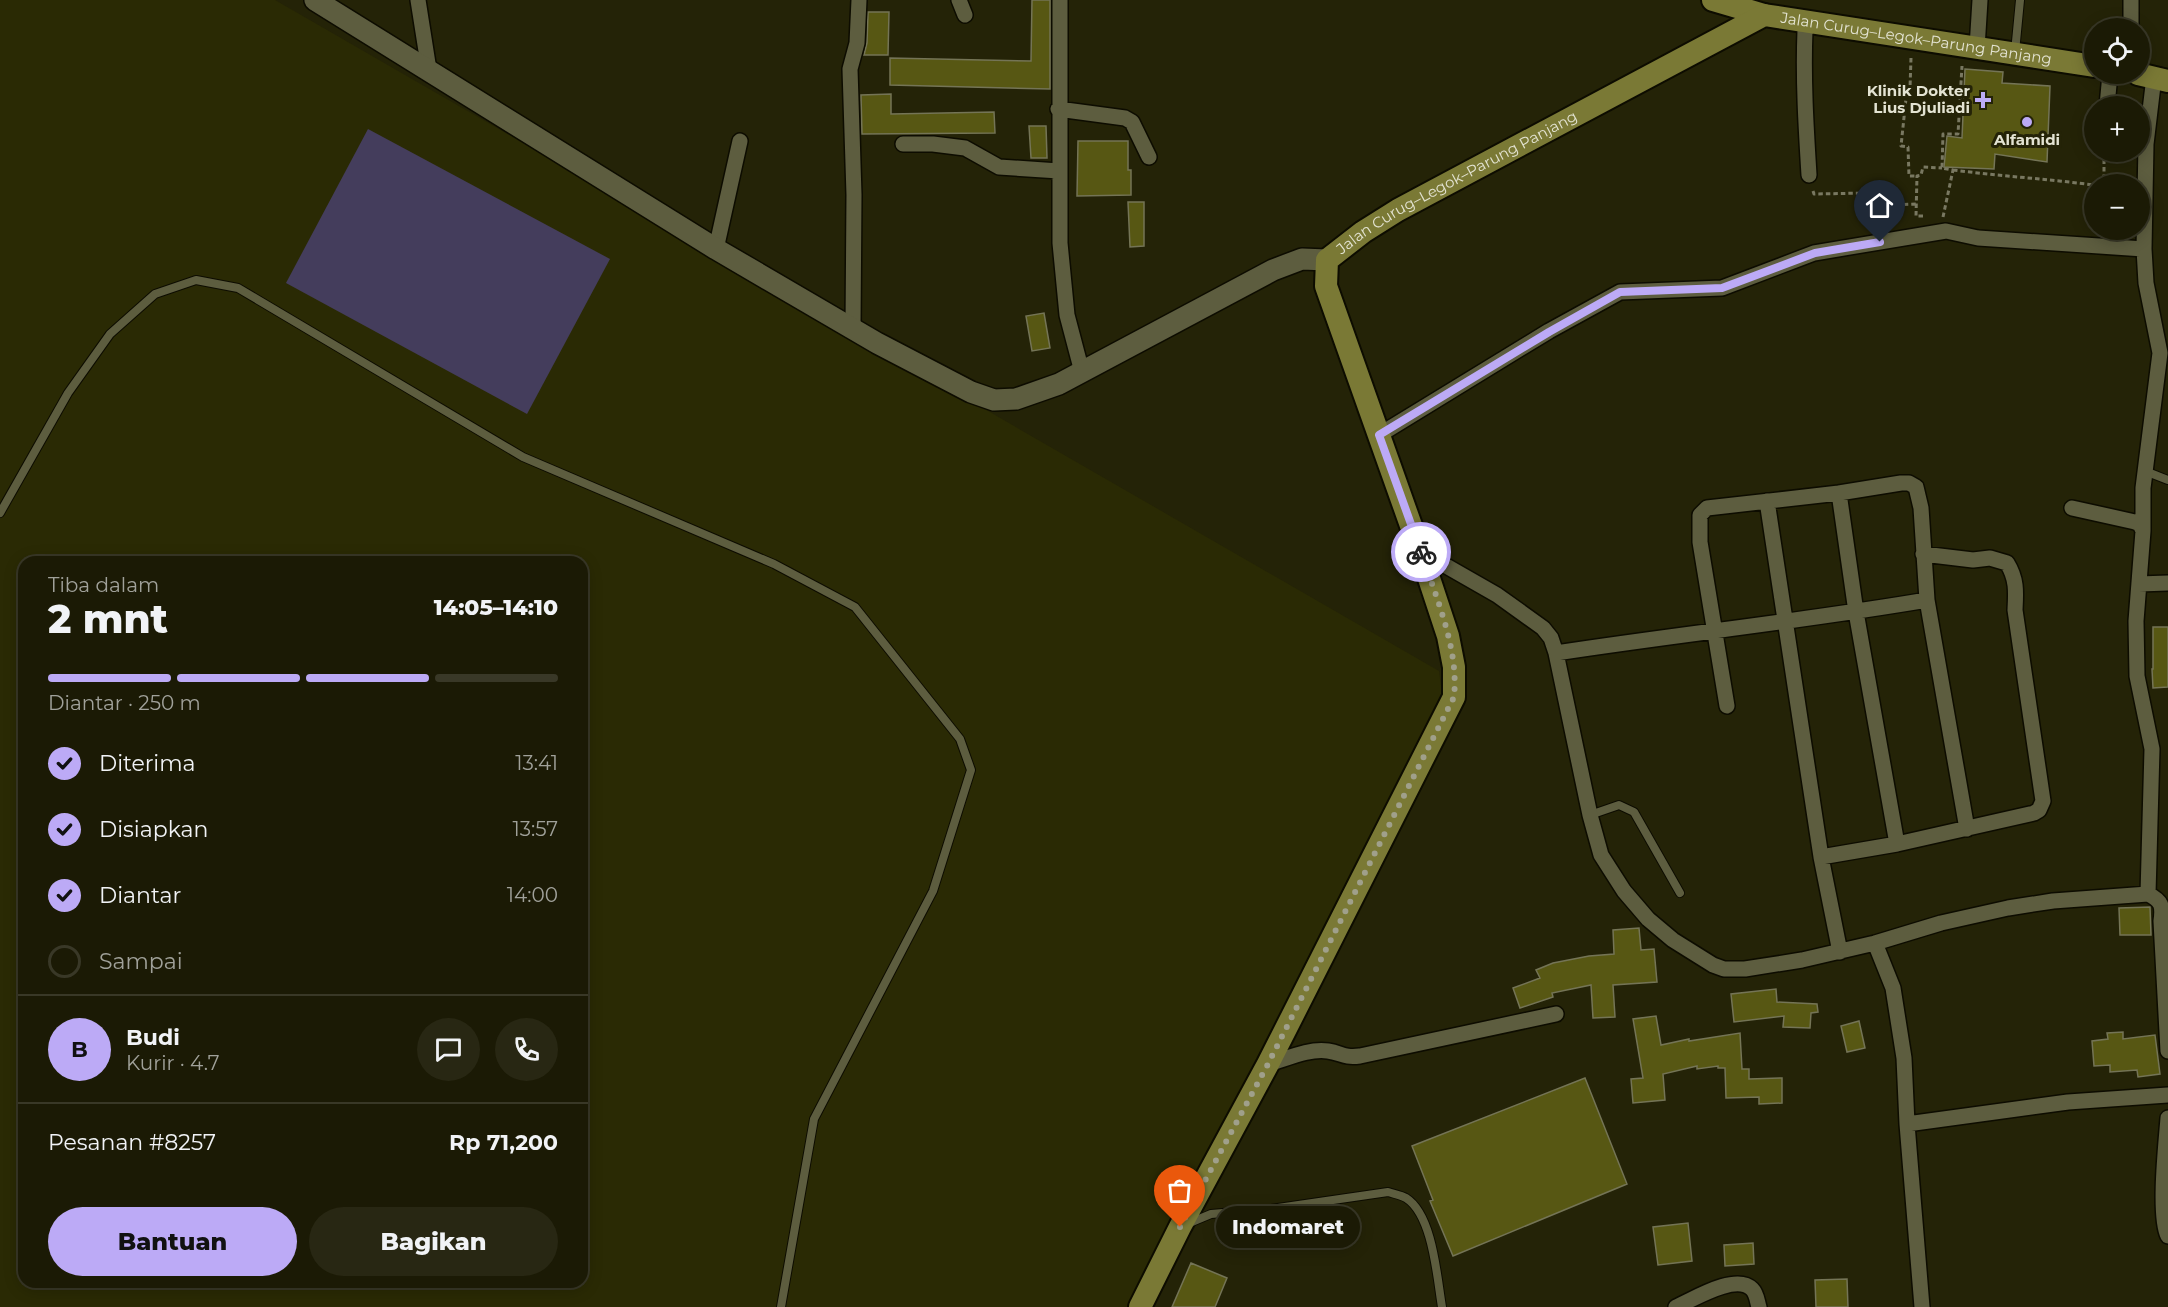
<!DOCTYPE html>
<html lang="id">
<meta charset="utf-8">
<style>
:root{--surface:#1b1a05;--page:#282713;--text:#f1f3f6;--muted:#a0a19a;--line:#393827;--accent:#bcaaf6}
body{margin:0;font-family:Montserrat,sans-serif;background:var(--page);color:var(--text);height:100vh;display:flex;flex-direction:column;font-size:22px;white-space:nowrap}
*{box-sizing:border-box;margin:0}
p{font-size:20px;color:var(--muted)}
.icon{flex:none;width:33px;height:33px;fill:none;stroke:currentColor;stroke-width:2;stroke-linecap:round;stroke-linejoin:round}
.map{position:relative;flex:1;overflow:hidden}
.drawer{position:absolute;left:18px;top:556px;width:570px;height:732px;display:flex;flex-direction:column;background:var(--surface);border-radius:18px;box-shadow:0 3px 15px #0003,0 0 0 2px var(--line)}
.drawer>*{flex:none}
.buttons{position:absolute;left:2084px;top:18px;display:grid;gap:12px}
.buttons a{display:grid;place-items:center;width:66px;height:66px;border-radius:50%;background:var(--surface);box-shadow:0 3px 15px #0003,0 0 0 2px var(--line);font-size:30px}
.pin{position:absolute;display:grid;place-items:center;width:51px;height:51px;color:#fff;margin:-62px -26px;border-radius:50% 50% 50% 0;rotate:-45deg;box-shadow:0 0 6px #0007}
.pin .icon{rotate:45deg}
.courier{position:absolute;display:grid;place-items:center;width:60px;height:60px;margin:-30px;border:4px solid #bcaaf6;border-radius:50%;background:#fff;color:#222;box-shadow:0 2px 8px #0007}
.bubble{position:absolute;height:42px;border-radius:21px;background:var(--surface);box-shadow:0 3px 15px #0003,0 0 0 2px var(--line);font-size:20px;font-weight:800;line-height:42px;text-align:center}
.head em{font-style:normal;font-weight:800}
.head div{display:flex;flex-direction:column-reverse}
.head{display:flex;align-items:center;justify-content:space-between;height:102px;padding:0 30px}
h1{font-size:39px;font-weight:800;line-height:45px}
.bar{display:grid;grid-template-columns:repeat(4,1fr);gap:9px 6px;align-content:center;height:72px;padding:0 30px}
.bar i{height:8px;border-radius:4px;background:var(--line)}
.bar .current{background:var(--accent)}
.bar p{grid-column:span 4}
.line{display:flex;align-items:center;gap:15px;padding:0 30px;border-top:2px solid var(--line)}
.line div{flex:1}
.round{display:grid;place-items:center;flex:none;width:63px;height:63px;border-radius:32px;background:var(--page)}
ol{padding:0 30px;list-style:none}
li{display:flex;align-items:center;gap:18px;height:66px}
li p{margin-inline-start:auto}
li .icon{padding:6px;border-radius:50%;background:var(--accent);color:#111;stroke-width:4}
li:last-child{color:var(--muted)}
li i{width:33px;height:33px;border:3px solid var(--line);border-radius:50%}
.action{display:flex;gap:12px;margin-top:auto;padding:12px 30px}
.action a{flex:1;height:69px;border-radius:36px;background:var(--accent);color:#111;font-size:24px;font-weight:800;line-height:69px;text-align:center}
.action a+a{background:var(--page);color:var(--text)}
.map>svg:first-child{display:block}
.built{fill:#2a2a04;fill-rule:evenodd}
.green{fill:#443d5c}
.building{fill:#575713;stroke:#747456;stroke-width:1.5}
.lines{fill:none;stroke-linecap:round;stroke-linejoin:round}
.lane-casing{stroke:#0d0c00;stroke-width:10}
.street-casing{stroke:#0d0c00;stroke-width:18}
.secondary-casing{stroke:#0d0c00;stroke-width:24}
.primary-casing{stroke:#0d0c00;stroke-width:26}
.path{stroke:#797861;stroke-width:3;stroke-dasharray:4.5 3;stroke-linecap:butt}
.lane{stroke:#5d5d3f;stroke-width:8}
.street{stroke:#5d5d3f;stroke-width:15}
.secondary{stroke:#5d5d3f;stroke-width:21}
.primary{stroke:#7a7935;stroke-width:22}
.done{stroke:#a0a08b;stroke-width:6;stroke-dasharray:0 10.8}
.route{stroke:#bcaaf6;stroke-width:8}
.poi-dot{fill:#bcaaf6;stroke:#242307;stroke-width:2}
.labels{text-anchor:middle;stroke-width:6;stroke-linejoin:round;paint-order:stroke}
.street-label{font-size:15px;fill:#e3e3d2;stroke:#242307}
.poi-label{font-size:15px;font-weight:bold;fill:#e3e3d2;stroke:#242307;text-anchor:end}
</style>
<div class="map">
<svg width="2168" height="1307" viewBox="0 0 2168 1307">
<rect width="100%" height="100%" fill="#242307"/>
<!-- built -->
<path class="built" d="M0 0H275L1439 671 1444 710 1129 1307H0ZM24 562H582V1282H24Z"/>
<!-- green -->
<path class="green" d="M368 129 610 259 527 414 286 283Z"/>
<!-- building -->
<path class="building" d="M1032 0H1050V89L890 85V58L1031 61Z
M868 12H889L888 55H864L867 43Z
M1965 69 2003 72 2002 83 2050 86 2047 162 1995 154 1994 169 1944 167 1947 136 1962 138Z
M891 94V114L994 112 995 133 862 134 861 95Z
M1029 126H1046L1047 158H1031Z
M1078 141H1128V170H1131V195L1077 196Z
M1128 202H1144V246L1130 247Z
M1044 313 1050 348 1032 351 1026 316Z
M2153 627H2168V687L2153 688 2152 669H2153Z
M2150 907 2151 935H2120L2119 908Z
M1639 928 1641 950 1654 949 1657 982 1613 985 1615 1017 1593 1018 1591 985 1552 993 1553 997 1520 1008 1513 988 1540 978 1536 970 1553 963 1589 956 1614 954 1613 930Z
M1776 989 1777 1002 1817 1004 1818 1012 1811 1013 1810 1028 1783 1027 1784 1016 1734 1022 1731 994Z
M1656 1016 1661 1045 1689 1039V1041L1740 1033 1742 1069H1749V1079L1782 1078V1103L1759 1104V1097L1726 1098 1725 1068H1718V1066L1697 1069V1066L1663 1074 1665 1100 1633 1103 1631 1079 1643 1078 1633 1019Z
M1859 1021 1865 1048 1847 1052 1841 1026Z
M2123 1032V1039L2155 1035 2160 1074 2138 1077 2137 1070 2110 1072V1065L2094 1066 2092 1041 2108 1039 2107 1033Z
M1585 1078 1627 1184 1453 1256 1430 1201 1433 1200 1412 1146Z
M1688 1223 1692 1261 1658 1265 1653 1227Z
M1753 1243 1754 1264 1725 1266 1724 1245Z
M1191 1263 1227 1278 1215 1307H1172Z
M1847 1279 1848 1307H1816L1815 1280Z"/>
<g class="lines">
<defs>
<path id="lane" d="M2015 52 2020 0
M2145 471 2168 480
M0 513 68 393 110 334 155 294 196 280 238 288 523 457 774 564 855 607 960 739 971 770 933 891 814 1119 781 1307
M1590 815 1619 805 1634 812 1680 893
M1187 1224 1211 1214 1271 1209 1388 1192C1394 1194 1401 1195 1406 1198 1433 1215 1437 1278 1442 1307"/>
<path id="street" d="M418 0 429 70
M959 0 965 15
M1060 0V243L1067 315 1082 372
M2131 0V28
M1977 48 1980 0
M2107 106 2110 74
M1058 109 1125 118 1132 122 1149 157
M903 144H933L965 148 999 167 1059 171
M1809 175C1806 127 1803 79 1805 30L1814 23
M716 249 740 141
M853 328 854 195 850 69 857 43 859 0
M1379 435 1549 331 1620 292 1722 288 1814 253 1946 231 1978 238 2144 249
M1839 493 1901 483H1909L1916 487 1921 508 1927 600 1967 829
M1767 501 1821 857 1840 952
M2072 508 2135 522 2140 524 2143 531 2136 621 2137 676 2152 749 2148 894
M2143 531V488L2160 353 2146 283 2144 249 2146 144 2154 77
M1420 551 1497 595 1543 628 1551 638 1556 653 1590 815 1601 855 1624 891 1648 919 1673 940 1713 965 1724 969H1745L1802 960 1875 943 1941 923 2008 908 2053 901 2148 894C2162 901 2163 906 2161 921L2168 1051
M2139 584 2168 583
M1556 653C1680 634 1804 621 1927 600
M1727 706 1700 542V515L1707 508 1839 493 1856 612 1897 844
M1821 857 1897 844 2034 813 2039 810 2043 801 2015 610C2016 592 2017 579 2007 563L1990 558 1973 560 1923 554
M1875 943 1893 988 1904 1058 1907 1124 1922 1307
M1268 1064C1286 1059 1309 1048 1328 1051 1342 1053 1343 1058 1360 1056L1556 1014
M2168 1118C2166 1143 2158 1216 2168 1236
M1907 1124 2068 1102 2168 1095
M1676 1307C1694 1299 1736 1273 1752 1289 1757 1294 1757 1301 1759 1307"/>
<path id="secondary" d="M315 0 716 249 877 343 971 392 994 400 1016 399 1059 384 1273 270 1302 259 1327 260"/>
<g id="primary">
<path d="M1713 0 1764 15"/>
<path d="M2138 74 2168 81"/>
<path id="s1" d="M1140 1307 1180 1227 1268 1064 1454 697V667L1448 636 1420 551 1326 286 1327 260 1363 232 1398 210 1764 15 2094 66"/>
</g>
</defs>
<!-- lane casing -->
<use href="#lane" class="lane-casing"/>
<!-- street casing -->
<use href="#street" class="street-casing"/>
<!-- secondary casing -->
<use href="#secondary" class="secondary-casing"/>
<!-- primary casing -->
<use href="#primary" class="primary-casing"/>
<!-- path -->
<path class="path" d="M1911 58 1910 88 1907 89 1901 146 1908 147 1909 176H1917
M2104 152V184
M1953 170C2000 176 2047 179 2094 185
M1813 191 1814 194 1868 193 1869 206 1916 204
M1923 216H1916L1917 176 1921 175 1923 167 1942 168
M1943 217 1953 170 1942 168 1943 134H1958L1962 66"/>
<!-- lane -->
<use href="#lane" class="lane"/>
<!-- street -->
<use href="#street" class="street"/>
<!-- secondary -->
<use href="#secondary" class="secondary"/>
<!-- primary -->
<use href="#primary" class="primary"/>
</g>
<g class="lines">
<!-- done -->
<path class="done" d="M1180 1227 1268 1064 1454 697C1459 648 1436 598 1421 552"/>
<!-- route -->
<path class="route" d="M1421 552 1379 435 1549 332 1620 292 1722 288 1815 253 1880 242"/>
</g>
<!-- markers -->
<g class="poi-dot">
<path d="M1980 91h6v6h6v6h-6v6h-6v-6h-6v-6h6z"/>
<circle cx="2027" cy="122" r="6"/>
</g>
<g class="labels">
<!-- street labels -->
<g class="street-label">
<text dy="5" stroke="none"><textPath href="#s1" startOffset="1800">Jalan Curug–Legok–Parung Panjang</textPath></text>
<text dy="5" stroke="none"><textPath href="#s1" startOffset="1296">Jalan Curug–Legok–Parung Panjang</textPath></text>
</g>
<!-- poi labels -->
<g class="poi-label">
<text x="1970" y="96">Klinik Dokter<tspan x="1970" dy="17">Lius Djuliadi</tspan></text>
<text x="2027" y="145" text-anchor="middle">Alfamidi</text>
</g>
</g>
</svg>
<div class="buttons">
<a><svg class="icon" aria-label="locate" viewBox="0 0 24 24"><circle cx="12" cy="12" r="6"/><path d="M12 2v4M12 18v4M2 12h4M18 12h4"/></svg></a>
<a>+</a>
<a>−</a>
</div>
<div class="pin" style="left:1180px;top:1227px;background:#ea580c"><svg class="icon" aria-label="bag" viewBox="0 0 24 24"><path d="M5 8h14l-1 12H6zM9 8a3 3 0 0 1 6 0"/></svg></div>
<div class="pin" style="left:1880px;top:242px;background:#1f2937"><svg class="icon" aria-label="home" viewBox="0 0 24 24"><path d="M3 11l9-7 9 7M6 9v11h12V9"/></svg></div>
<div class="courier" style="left:1421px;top:552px"><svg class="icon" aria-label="bike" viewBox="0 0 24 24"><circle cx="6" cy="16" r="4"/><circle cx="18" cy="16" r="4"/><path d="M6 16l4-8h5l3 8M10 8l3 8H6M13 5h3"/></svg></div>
<div class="bubble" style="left:1216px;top:1206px;width:144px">Indomaret</div>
<section class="drawer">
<div class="head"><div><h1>2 mnt</h1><p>Tiba dalam</p></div><em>14:05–14:10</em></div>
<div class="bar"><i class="current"></i><i class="current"></i><i class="current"></i><i></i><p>Diantar · 250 m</p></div>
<ol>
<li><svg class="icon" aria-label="check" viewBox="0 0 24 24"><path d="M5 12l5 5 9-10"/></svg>Diterima<p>13:41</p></li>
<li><svg class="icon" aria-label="check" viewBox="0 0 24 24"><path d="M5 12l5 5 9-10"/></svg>Disiapkan<p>13:57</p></li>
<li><svg class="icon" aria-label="check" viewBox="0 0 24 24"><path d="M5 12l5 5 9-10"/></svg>Diantar<p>14:00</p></li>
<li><i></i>Sampai</li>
</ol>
<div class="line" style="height:108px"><b class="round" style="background:var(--accent);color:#111">B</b><div><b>Budi</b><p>Kurir · 4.7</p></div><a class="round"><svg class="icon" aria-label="chat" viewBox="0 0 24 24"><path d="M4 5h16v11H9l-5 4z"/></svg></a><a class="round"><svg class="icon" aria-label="phone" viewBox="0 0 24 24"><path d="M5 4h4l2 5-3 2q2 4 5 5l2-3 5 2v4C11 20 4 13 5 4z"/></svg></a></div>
<div class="line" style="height:78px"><div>Pesanan #8257</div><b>Rp 71,200</b></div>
<div class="action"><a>Bantuan</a><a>Bagikan</a></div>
</section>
</div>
